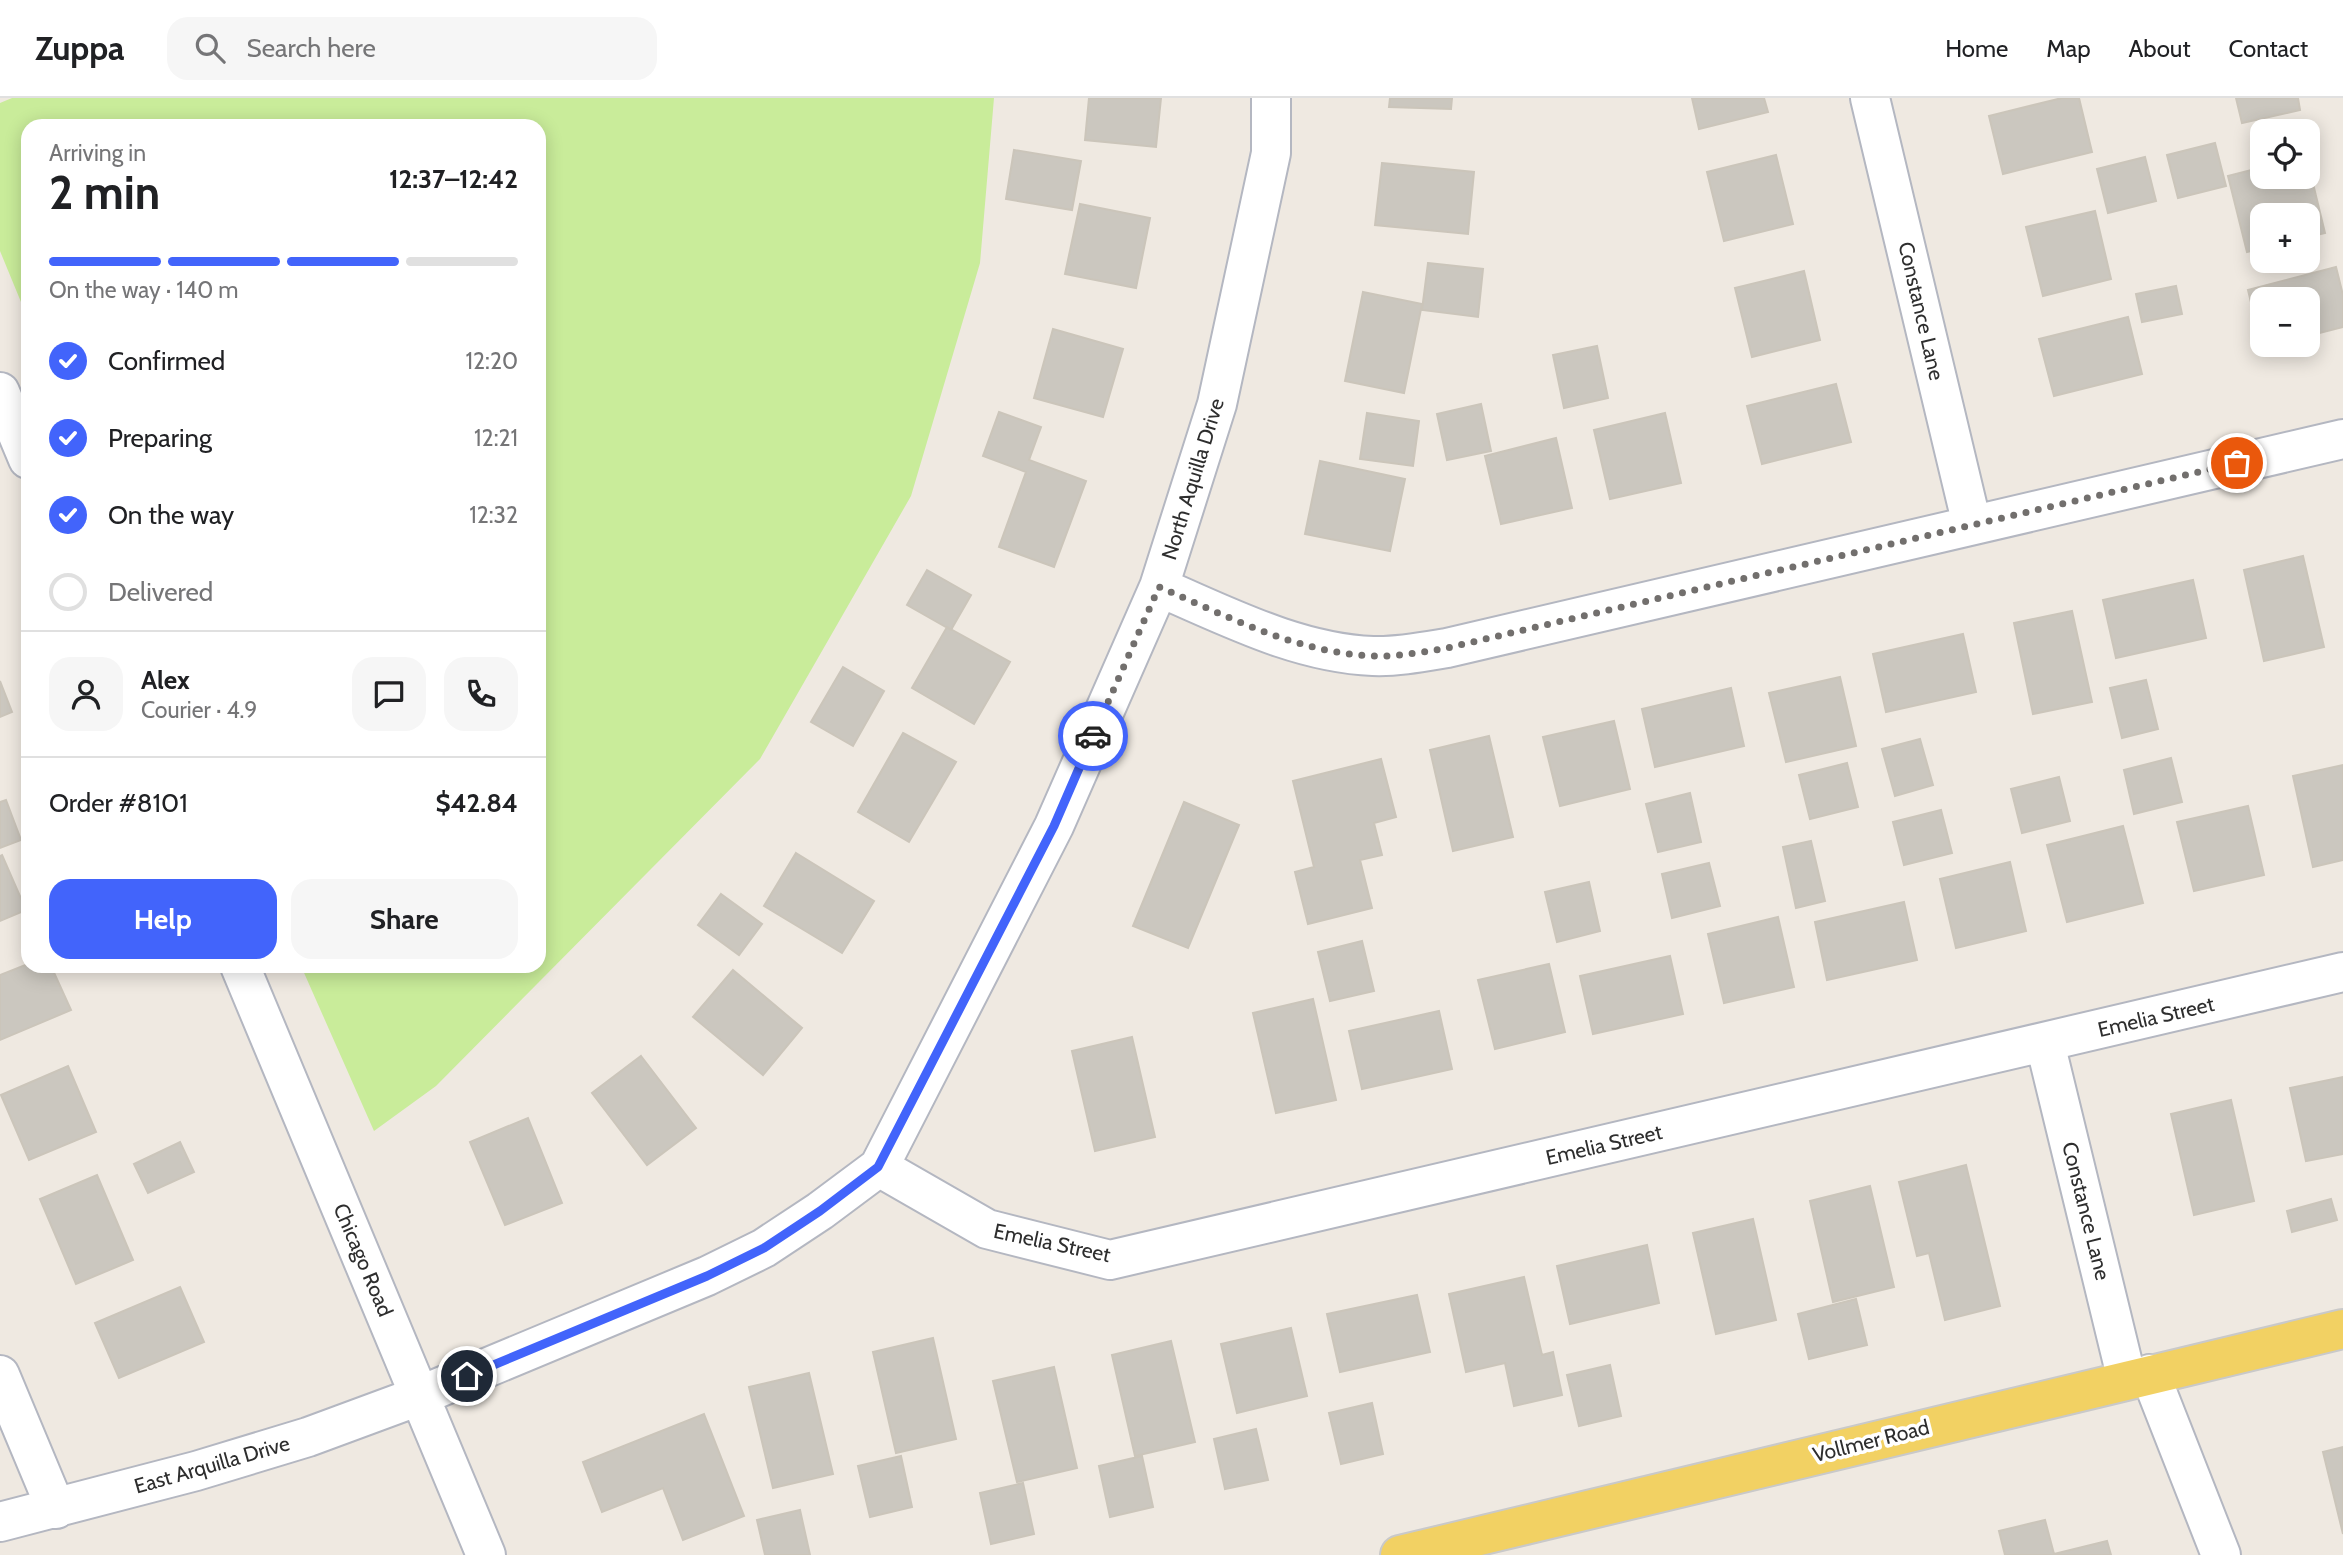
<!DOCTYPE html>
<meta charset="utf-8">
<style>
:root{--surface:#fff;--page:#f6f6f6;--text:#202124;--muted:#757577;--line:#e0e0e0;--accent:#4264fb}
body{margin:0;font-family:Cabin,sans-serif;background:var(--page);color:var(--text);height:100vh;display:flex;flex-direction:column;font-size:26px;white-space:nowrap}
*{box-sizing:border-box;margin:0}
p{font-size:23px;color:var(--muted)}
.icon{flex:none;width:38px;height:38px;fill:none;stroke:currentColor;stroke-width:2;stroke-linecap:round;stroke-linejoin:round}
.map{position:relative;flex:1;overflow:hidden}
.drawer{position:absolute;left:21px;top:21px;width:525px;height:854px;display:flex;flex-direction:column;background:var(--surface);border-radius:21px;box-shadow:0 4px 18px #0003}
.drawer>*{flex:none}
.controls{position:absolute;left:2250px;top:21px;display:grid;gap:14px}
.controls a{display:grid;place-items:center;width:70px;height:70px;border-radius:14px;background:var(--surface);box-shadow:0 4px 18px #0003;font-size:35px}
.pin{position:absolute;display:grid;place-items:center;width:60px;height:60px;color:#fff;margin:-30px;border:4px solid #fff;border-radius:50%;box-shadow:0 2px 7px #0007}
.courier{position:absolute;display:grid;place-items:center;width:70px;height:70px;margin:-35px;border:5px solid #4264fb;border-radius:50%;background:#fff;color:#222;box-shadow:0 2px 9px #0007}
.head em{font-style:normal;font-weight:700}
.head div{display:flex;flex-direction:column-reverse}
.head{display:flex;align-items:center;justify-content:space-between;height:119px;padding:0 28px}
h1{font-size:46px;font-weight:700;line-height:52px}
.bar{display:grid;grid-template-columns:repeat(4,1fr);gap:10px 7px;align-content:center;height:84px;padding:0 28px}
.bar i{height:9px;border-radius:5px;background:var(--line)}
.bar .selected{background:var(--accent)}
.bar p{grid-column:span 4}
.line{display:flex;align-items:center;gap:18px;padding:0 28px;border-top:2px solid var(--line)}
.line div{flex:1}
.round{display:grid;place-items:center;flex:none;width:74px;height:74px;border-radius:21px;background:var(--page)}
ol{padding:0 28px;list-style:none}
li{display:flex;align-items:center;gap:21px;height:77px}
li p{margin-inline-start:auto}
li .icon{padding:7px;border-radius:50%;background:var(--accent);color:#fff;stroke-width:4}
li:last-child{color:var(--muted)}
li i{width:38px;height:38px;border:4px solid var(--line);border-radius:50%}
.primary-button{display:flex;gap:14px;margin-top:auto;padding:14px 28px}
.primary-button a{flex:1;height:80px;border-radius:21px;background:var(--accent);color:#fff;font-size:28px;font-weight:700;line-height:80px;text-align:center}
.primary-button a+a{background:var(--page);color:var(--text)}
header{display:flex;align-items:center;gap:42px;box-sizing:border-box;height:98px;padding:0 35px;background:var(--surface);border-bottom:2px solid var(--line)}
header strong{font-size:33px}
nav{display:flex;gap:38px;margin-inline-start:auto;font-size:24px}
.search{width:490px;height:63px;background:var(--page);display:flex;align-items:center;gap:18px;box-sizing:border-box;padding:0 24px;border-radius:21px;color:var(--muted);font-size:26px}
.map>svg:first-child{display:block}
.pitch{fill:#c9ec9a}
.building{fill:#cbc7bf;stroke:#cbc5ba;stroke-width:2}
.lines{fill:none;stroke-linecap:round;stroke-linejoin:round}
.minor-casing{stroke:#b4b7c1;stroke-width:42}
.major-casing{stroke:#c9c9c9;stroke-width:42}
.minor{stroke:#fff;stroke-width:38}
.major{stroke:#f2d163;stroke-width:38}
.done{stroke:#726f6d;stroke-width:7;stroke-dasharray:0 12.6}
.route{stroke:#4264fb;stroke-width:9}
.labels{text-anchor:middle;stroke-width:7;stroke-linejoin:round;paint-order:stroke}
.street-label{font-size:21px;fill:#2e2e2e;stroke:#fff}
</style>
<header>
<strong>Zuppa</strong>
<div class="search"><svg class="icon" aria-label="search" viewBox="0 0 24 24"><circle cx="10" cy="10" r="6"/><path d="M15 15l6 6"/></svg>Search here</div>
<nav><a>Home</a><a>Map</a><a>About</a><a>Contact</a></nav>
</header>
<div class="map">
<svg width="2343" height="1457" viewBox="0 0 2343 1457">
<rect width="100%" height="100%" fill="#efe9e1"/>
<!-- pitch -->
<path class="pitch" d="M12 0H994L980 165 911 398 760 661 436 988 374 1033 301 868H539V28H28V221L0 153V5Z"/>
<!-- building -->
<path class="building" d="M1089 0H1161L1156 49 1085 42Z
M1390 0H1452L1451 11 1389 9Z
M1692 0H1764L1768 14 1699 31Z
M2062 0H2079L2092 54 2003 76 1989 18Z
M2236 0H2298L2300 12 2242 25Z
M2215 45 2226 88 2178 100 2167 57Z
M1014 52 1081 63 1072 112 1006 101Z
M1776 57 1793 126 1724 143 1707 74Z
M2145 59 2156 103 2108 115 2097 71Z
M1382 65 1474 74 1468 136 1375 127Z
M2308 65 2325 135 2308 139V117H2263V150L2247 154 2228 78 2263 69V79H2308Z
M1080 106 1150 120 1136 190 1065 176Z
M2095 113 2111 181 2043 198 2026 129Z
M1428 165 1483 171 1478 219 1422 212Z
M2336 169 2343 197V229L2308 238V201H2263V247H2273L2262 250 2248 192Z
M1804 173 1820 242 1752 259 1735 190Z
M2176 188 2182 216 2142 224 2136 196Z
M1363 194 1422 206 1404 295 1345 283Z
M2128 219 2142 276 2054 298 2039 241Z
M1053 231 1123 251 1103 319 1034 300Z
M1597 248 1608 300 1564 310 1553 257Z
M1836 286 1851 344 1762 366 1747 308Z
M1481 306 1491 353 1447 362 1437 316Z
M999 314 1041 329 1029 362 1086 383 1054 469 999 449 1026 374 983 358Z
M1367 315 1419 323 1413 368 1360 361Z
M1665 315 1681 385 1610 401 1594 332Z
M1556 340 1572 410 1501 426 1485 358Z
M1320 363 1405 381 1390 453 1305 436Z
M2303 458 2324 549 2264 563 2244 472Z
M927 472 971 497 951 532 907 507Z
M2193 482 2206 540 2116 560 2103 502Z
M2072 513 2092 604 2033 616 2014 525Z
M947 529 1010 564 974 626 912 590Z
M1963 536 1976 594 1886 614 1873 556Z
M843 569 884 593 853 648 811 624Z
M1840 579 1856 648 1786 664 1769 595Z
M2146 582 2158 631 2122 640 2110 590Z
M0 583 12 614 0 619Z
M1731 590 1744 648 1655 669 1642 611Z
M1614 623 1630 691 1560 708 1543 639Z
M903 635 956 664 909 744 858 714Z
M1489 638 1513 739 1453 753 1430 652Z
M1920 641 1933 687 1895 698 1882 651Z
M2171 660 2182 704 2134 716 2124 672Z
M1381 661 1396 719 1374 725 1382 757 1360 762 1372 810 1308 826 1295 774 1314 769 1293 683Z
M1847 665 1858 709 1810 721 1799 677Z
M2343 667V762L2313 769 2293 678Z
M2059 679 2070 723 2022 735 2011 691Z
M1690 695 1701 744 1658 754 1646 706Z
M6 702 21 742 0 750V704Z
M1184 704 1239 727 1188 850 1133 828Z
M2248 708 2264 777 2194 793 2177 724Z
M1941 712 1952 755 1904 767 1893 724Z
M2123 728 2143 805 2067 824 2047 747Z
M1811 743 1825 803 1796 810 1783 749Z
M796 755 874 803 842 855 764 808Z
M2 757 26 812 0 823V758Z
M2010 764 2026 833 1956 850 1940 781Z
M1709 765 1720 808 1672 820 1662 776Z
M1589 784 1600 833 1557 844 1545 794Z
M721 796 762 826 739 857 698 827Z
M1904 804 1917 862 1827 882 1815 824Z
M1778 819 1794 889 1724 905 1708 836Z
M1362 843 1374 893 1330 903 1318 854Z
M1670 858 1683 916 1593 936 1580 878Z
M28 866V868H51L71 912 0 942V877Z
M1549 866 1565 934 1495 951 1478 882Z
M733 872 802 930 763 977 693 919Z
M1313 901 1336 1002 1276 1015 1253 915Z
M1439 913 1452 971 1362 991 1349 933Z
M1132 939 1155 1039 1095 1053 1072 953Z
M641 958 696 1030 647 1067 592 995Z
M68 968 96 1034 29 1062 1 997Z
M2343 979V1056L2306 1063 2290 990Z
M2231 1002 2254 1103 2194 1117 2171 1016Z
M528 1020 562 1105 505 1127 470 1044Z
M180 1044 194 1074 148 1095 134 1066Z
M1966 1067 2000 1208 1945 1222 1929 1155 1917 1158 1899 1084Z
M97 1077 133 1162 76 1186 40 1101Z
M1870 1088 1894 1189 1833 1204 1810 1103Z
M2331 1101 2337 1122 2292 1134 2287 1113Z
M1753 1121 1776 1222 1716 1236 1693 1135Z
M1647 1147 1659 1205 1570 1226 1557 1168Z
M1524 1179 1542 1257 1553 1254 1562 1297 1514 1308 1505 1265 1466 1274 1449 1196Z
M180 1189 204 1244 119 1280 95 1225Z
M1417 1197 1430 1254 1340 1274 1327 1216Z
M1856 1201 1867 1247 1809 1261 1798 1216Z
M1291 1230 1307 1298 1237 1315 1221 1246Z
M933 1240 956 1341 896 1355 873 1254Z
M1171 1243 1195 1344 1135 1358 1112 1257Z
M1610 1267 1621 1318 1579 1328 1567 1277Z
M1054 1269 1077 1370 1017 1384 993 1283Z
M809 1275 833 1376 773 1390 749 1289Z
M1372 1305 1383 1356 1341 1366 1329 1315Z
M704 1316 744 1418 683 1442 663 1390 602 1414 583 1364Z
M1256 1331 1268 1382 1225 1391 1214 1341Z
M2343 1349V1436L2323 1354Z
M901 1358 912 1409 870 1419 858 1368Z
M1142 1358 1153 1409 1110 1419 1099 1368Z
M1023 1385 1034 1436 991 1446 980 1395Z
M800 1412 810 1457H765L757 1422Z
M2045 1422 2054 1456 2107 1443 2111 1457H2005L1999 1433Z"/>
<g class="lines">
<defs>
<path id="minor" d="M1870 0 1972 427
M0 294 28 361
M1159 489C1227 518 1297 555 1373 558 1397 559 1423 554 1447 550L2343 341
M240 868 486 1457
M2045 945 2127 1282
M879 1069 987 1131 1110 1162 2343 874
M2150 1276 2221 1457
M0 1277 56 1411
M0 1424 196 1373 308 1339 419 1298 707 1178 764 1150 820 1113 879 1069 1054 728 1159 489 1217 306 1271 55V0"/>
<path id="major" d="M1400 1457 2343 1231"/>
</defs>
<!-- minor casing -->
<use href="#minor" class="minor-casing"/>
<!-- major casing -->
<use href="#major" class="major-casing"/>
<!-- minor -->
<use href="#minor" class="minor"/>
<!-- major -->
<use href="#major" class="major"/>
</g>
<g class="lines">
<!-- done -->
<path class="done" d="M1093 638 1159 489C1227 518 1297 555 1373 558 1397 559 1423 554 1447 550L2237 365"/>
<!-- route -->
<path class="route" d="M467 1278 707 1178 764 1150 820 1113 878 1069 1054 728 1093 638"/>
</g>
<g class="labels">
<!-- street labels -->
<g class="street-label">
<text transform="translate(1921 213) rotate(77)" y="7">Constance Lane</text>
<text transform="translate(1193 381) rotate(-73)" y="7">North Aquilla Drive</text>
<text transform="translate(2156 919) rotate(-13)" y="7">Emelia Street</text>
<text transform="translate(1604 1047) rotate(-13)" y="7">Emelia Street</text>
<text transform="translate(2086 1113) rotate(76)" y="7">Constance Lane</text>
<text transform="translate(1052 1145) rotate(12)" y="7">Emelia Street</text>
<text transform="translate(363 1162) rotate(67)" y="7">Chicago Road</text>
<text transform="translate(1871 1343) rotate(-14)" y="7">Vollmer Road</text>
<text transform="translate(212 1367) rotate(-16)" y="7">East Arquilla Drive</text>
</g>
</g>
</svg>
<div class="controls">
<a><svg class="icon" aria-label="locate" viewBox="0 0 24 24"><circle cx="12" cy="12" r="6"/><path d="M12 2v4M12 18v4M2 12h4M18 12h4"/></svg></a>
<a>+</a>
<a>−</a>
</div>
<div class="pin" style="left:2237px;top:365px;background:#ea580c"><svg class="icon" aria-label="bag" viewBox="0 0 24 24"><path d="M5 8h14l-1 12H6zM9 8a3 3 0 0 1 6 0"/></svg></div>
<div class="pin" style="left:467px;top:1278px;background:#1f2937"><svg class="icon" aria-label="home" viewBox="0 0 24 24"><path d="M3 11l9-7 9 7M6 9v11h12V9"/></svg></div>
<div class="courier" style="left:1093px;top:638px"><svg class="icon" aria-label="car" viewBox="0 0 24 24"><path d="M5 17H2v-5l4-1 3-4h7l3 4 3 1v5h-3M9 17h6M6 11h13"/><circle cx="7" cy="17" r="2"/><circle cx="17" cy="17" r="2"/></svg></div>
<section class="drawer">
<div class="head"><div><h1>2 min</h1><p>Arriving in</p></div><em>12:37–12:42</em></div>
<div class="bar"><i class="selected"></i><i class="selected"></i><i class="selected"></i><i></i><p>On the way · 140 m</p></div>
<ol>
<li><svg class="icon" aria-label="check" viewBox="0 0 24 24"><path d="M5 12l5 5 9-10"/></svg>Confirmed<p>12:20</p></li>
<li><svg class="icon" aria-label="check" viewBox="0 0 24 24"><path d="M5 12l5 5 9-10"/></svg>Preparing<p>12:21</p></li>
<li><svg class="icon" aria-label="check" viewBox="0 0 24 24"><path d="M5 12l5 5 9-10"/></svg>On the way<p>12:32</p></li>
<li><i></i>Delivered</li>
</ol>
<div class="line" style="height:126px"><a class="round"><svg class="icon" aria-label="person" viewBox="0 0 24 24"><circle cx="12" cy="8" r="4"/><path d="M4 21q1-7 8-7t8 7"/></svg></a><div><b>Alex</b><p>Courier · 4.9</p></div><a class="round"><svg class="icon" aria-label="chat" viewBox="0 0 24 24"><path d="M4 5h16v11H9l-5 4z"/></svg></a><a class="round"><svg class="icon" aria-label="phone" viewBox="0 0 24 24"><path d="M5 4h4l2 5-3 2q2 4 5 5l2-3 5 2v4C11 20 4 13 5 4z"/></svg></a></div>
<div class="line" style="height:91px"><div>Order #8101</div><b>$42.84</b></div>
<div class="primary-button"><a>Help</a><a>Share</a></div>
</section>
</div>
